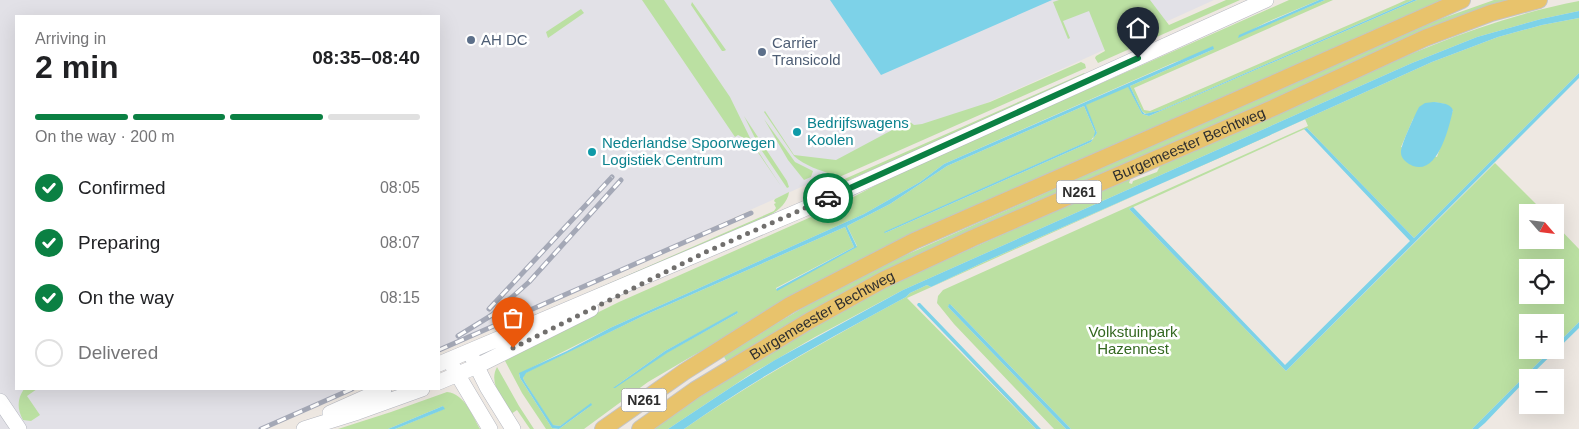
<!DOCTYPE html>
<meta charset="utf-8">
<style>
:root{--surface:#fff;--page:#f2f2f2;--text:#202124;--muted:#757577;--line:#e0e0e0;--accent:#0b8043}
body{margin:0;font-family:Arial,sans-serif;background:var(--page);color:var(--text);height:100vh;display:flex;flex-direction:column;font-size:19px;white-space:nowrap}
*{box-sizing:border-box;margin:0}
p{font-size:16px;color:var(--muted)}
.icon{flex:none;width:28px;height:28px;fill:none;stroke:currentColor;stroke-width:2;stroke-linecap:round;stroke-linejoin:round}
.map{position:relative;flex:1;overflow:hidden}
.sheet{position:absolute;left:15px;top:15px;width:425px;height:375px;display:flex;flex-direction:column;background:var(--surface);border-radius:0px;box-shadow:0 5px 20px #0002}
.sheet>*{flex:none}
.needle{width:32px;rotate:118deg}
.tools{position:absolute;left:1519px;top:204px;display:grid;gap:10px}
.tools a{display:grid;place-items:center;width:45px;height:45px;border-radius:0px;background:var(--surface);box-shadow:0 5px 20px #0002;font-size:25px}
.pin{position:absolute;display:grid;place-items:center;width:42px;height:42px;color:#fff;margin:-51px -21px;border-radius:50% 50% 50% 0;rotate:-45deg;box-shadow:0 0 5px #0007}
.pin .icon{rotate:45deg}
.courier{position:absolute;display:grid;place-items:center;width:50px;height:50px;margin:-25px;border:4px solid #0b8043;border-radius:50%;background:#fff;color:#222;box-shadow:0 1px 6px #0007}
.headline em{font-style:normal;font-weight:700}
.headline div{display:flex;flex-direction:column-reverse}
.headline{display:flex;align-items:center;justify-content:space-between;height:85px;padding:0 20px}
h1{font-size:32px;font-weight:700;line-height:38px}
.bar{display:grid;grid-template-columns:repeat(4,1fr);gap:8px 5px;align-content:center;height:60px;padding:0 20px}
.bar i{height:6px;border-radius:4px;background:var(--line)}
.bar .current{background:var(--accent)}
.bar p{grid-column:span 4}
ol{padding:0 20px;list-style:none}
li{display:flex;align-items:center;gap:15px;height:55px}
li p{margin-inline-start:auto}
li .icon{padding:5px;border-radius:50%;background:var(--accent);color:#fff;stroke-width:4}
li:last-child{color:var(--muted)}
li i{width:28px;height:28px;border:2px solid var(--line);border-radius:50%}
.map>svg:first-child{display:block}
.industrial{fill:#e2e1e7}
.green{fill:#bbe0a2;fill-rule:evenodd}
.water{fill:#7dd2e8}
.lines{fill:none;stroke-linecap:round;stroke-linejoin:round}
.secondary-casing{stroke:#b5b8c0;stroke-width:16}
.primary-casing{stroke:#c4c4c4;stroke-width:18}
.secondary{stroke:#fff;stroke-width:15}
.primary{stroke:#e8c36c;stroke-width:16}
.rail-casing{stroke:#a4a8b6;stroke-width:5}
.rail{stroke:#fff;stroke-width:3;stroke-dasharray:9;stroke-linecap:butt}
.done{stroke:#716f6d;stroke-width:5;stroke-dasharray:0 9}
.route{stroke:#0b8043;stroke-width:6}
.service-dot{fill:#5c6f8a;stroke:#fff;stroke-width:2}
.culture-dot{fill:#0f9aa8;stroke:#fff;stroke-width:2}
.labels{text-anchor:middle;stroke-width:5;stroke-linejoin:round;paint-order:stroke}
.shield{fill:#fff;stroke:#6d6d6d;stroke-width:1}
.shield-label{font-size:14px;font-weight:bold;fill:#2e2e2e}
.service-label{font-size:15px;fill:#4e5e75;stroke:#fff;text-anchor:start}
.culture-label{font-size:15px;fill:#0d838f;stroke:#fff;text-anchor:start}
.street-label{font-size:15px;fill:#2e2e2e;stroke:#fff}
.park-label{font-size:15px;fill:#346820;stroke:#fff}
</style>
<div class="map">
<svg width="1579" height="429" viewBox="0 0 1579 429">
<rect width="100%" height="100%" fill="#eee8e2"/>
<!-- industrial -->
<path class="industrial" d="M0 0H1214L439 351V16H16V389H355L266 429H0Z"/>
<!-- green -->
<path class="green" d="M642 0H664L730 97 752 142 781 186 750 141 738 135 735 137Z
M1059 0H1150L1169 25 1226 0H1240L1098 63 1095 58 1096 56 1105 51 1089 11 1063 21 1070 38 1068 39 1053 2Z
M1289 0H1319L1265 23 1238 37 1325 0H1333L1134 88 1144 110 1150 111 1395 5 1406 0H1413L1161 110 1146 114 1142 111 1130 86 1214 49 1173 63 944 164 920 182 864 214 610 328 519 374 520 378 552 428 559 429 592 405 560 426 552 425 525 382 523 378 525 373 645 315 845 227 854 247 776 288V290L853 249 857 246 847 226 890 204 947 166 1084 106 1095 132V135L1091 140 885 232V233L1091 142 1097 133 1085 105 1128 86 1142 114 1149 116 1417 0H1455L1424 12 732 335 694 355 648 382 584 429H546L522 393 504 359 619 302 838 205 899 173ZM737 312 738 313 666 353 613 388 665 351Z
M1494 0H1527L1428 32 727 362 723 355 818 299 899 258 1429 23Z
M1579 1V11L1541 19 1477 37 1412 63 903 290 815 337 751 374 668 429H652L746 365 879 291 914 274 1127 179 1130 180 1129 183 1132 184 1133 181 1157 172 1161 164C1221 137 1280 111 1340 84 1418 50 1495 17 1579 1Z
M692 2 726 50 724 51H722L691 5Z
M581 9 584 13 548 38 546 32Z
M1579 18V73L1414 238 1307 128 1129 209 1286 371 1495 163 1544 212H1528V240H1555V224L1579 249V322L1555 346V322H1528V350H1551L1472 429H1071L951 305H949L948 307 1066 429H1054L954 324 937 303 938 296 943 290 1308 126 1305 119 907 298 1036 429H684C755 380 830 338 906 297L910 293 927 285 931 287 984 262 1217 159 1432 62 1498 37 1542 25ZM1434 102 1445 104 1453 110 1437 157 1401 147 1413 119ZM1528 268H1555V295H1528Z
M1081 62 1085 64 1086 68 837 178 836 174 833 175C820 170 805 166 794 156L764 112 765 111 794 155 836 160 909 121 914 125 922 124 990 102Z
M1084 73 1086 76 833 187 821 189 808 184 822 177 825 179 824 180 828 184 831 185Z
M744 116 787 181 789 187 787 188 760 148Z
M764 119 795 162 813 171 811 177 804 180 788 160Z
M789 192C788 202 779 210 770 215L497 335 494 334 774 211 776 208 774 204 776 203 774 201 775 199Z
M497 367 519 406 534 429H530L517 410 511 414C503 400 488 383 497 367Z
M24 389H37L27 396 40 415 31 421 23 420C17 409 17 399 24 389Z
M447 392C465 394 472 415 480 429H395L444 409 443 406 388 429H338L391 412Z"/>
<!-- water -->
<path class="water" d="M830 0H1052L881 75Z
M1319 0H1325L1238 38 1239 35Z
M1413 0H1417L1149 116 1142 114 1128 87 1086 105 1097 133 1091 142 885 233 884 232 1093 139 1095 132 1084 106 947 166 890 204 847 226 857 247 777 291 776 289 854 247 845 227 645 315 526 373 523 378 525 382 553 425 560 426 591 403 592 405 559 429 552 428 520 378 519 373 567 351 610 328 864 214 920 182 944 164 1213 46 1214 49 1130 86 1142 111 1145 114 1161 110Z
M1579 11V18L1542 25 1498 37 1432 62 1217 159 984 262 931 287 927 285 910 293 906 297C830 338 754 379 684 429H668L733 386 775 360 903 290 1412 63 1477 37 1541 19Z
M1579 73V78L1286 371 1129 209 1133 207 1285 365 1410 241 1304 129 1307 128 1414 238Z
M1434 102C1441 103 1450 103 1453 110 1449 127 1438 175 1413 166 1408 164 1401 159 1401 153 1400 146 1415 115 1419 107L1425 103Z
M918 303H920L1041 429H1036L917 305Z
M949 304 951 305 1071 429H1066L948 307Z
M737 311 738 313 667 353 615 388H613L665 351Z
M1579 322V328L1528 378 1485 423 1478 429H1472L1551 350H1555V346Z
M443 406 445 409 395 429H388Z"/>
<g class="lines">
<defs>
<path id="secondary" d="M473 359 487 387 513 429
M439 364 811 206 1266 0
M453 367 490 429
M439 382 477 366 591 309
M0 401 19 429
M330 413 384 389
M304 429 358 412 422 389"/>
<g id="primary">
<path d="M603 429 684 372 790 305 914 241 1207 113 1462 0"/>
<path id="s1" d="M640 429 695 390 809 321 883 280 973 238 1273 108 1425 38 1491 13 1539 0"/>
</g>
</defs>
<!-- secondary casing -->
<use href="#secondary" class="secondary-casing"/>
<!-- primary casing -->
<use href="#primary" class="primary-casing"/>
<!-- secondary -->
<use href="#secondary" class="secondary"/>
<!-- primary -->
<use href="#primary" class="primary"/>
<defs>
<path id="rail" d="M489 309 612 177
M458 336 492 315 529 282 621 180
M439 350 751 213
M261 429 352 389"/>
</defs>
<!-- rail casing -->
<use href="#rail" class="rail-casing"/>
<!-- rail -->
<use href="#rail" class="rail"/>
</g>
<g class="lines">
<!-- done -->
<path class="done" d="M513 348 706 252 828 198"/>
<!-- route -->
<path class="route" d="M828 198 1138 58"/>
</g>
<!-- markers -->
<g class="service-dot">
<circle cx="471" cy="40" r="5"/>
<circle cx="762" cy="52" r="5"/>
</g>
<g class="culture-dot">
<circle cx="797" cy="132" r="5"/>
<circle cx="592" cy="152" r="5"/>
</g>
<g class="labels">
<!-- shield labels -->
<g class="shield">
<rect x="1056.5" y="180.5" width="45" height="23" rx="4"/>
<rect x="621.5" y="388.5" width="45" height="23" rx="4"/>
</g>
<g class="shield-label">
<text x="1079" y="197">N261</text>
<text x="644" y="405">N261</text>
</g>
<!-- service labels -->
<g class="service-label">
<text x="481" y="45">AH DC</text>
<text x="772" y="48">Carrier<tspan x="772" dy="17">Transicold</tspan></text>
</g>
<!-- culture labels -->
<g class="culture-label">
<text x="807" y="128">Bedrijfswagens<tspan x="807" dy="17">Koolen</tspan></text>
<text x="602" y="148">Nederlandse Spoorwegen<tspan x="602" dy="17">Logistiek Centrum</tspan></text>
</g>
<!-- street labels -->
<g class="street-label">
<text dy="5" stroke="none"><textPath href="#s1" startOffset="620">Burgemeester Bechtweg</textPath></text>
<text dy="5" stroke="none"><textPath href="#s1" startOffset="215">Burgemeester Bechtweg</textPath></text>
</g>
<!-- park labels -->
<g class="park-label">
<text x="1133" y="337">Volkstuinpark<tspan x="1133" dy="17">Hazennest</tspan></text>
</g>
</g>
</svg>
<div class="tools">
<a><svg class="needle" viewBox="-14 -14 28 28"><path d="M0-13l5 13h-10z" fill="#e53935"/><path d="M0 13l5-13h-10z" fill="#757577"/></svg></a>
<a><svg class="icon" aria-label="locate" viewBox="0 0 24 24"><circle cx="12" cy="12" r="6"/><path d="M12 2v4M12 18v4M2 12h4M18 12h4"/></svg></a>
<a>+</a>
<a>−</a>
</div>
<div class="pin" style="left:513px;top:348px;background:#ea580c"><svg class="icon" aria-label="bag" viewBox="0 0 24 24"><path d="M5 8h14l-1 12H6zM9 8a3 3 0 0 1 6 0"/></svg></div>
<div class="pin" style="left:1138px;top:58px;background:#1f2937"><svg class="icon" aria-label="home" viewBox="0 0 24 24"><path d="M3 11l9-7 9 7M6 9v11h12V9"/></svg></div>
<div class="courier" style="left:828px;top:198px"><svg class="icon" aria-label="car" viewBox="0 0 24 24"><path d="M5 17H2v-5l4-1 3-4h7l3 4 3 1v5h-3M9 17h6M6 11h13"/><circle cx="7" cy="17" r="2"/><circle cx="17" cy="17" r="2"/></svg></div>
<section class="sheet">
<div class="headline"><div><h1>2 min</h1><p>Arriving in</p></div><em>08:35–08:40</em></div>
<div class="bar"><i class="current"></i><i class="current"></i><i class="current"></i><i></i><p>On the way · 200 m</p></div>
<ol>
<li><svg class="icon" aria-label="check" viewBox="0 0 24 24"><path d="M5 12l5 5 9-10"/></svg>Confirmed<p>08:05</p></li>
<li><svg class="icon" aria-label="check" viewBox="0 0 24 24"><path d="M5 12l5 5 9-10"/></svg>Preparing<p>08:07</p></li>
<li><svg class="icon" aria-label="check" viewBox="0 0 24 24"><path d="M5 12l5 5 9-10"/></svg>On the way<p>08:15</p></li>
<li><i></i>Delivered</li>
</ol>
</section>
</div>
